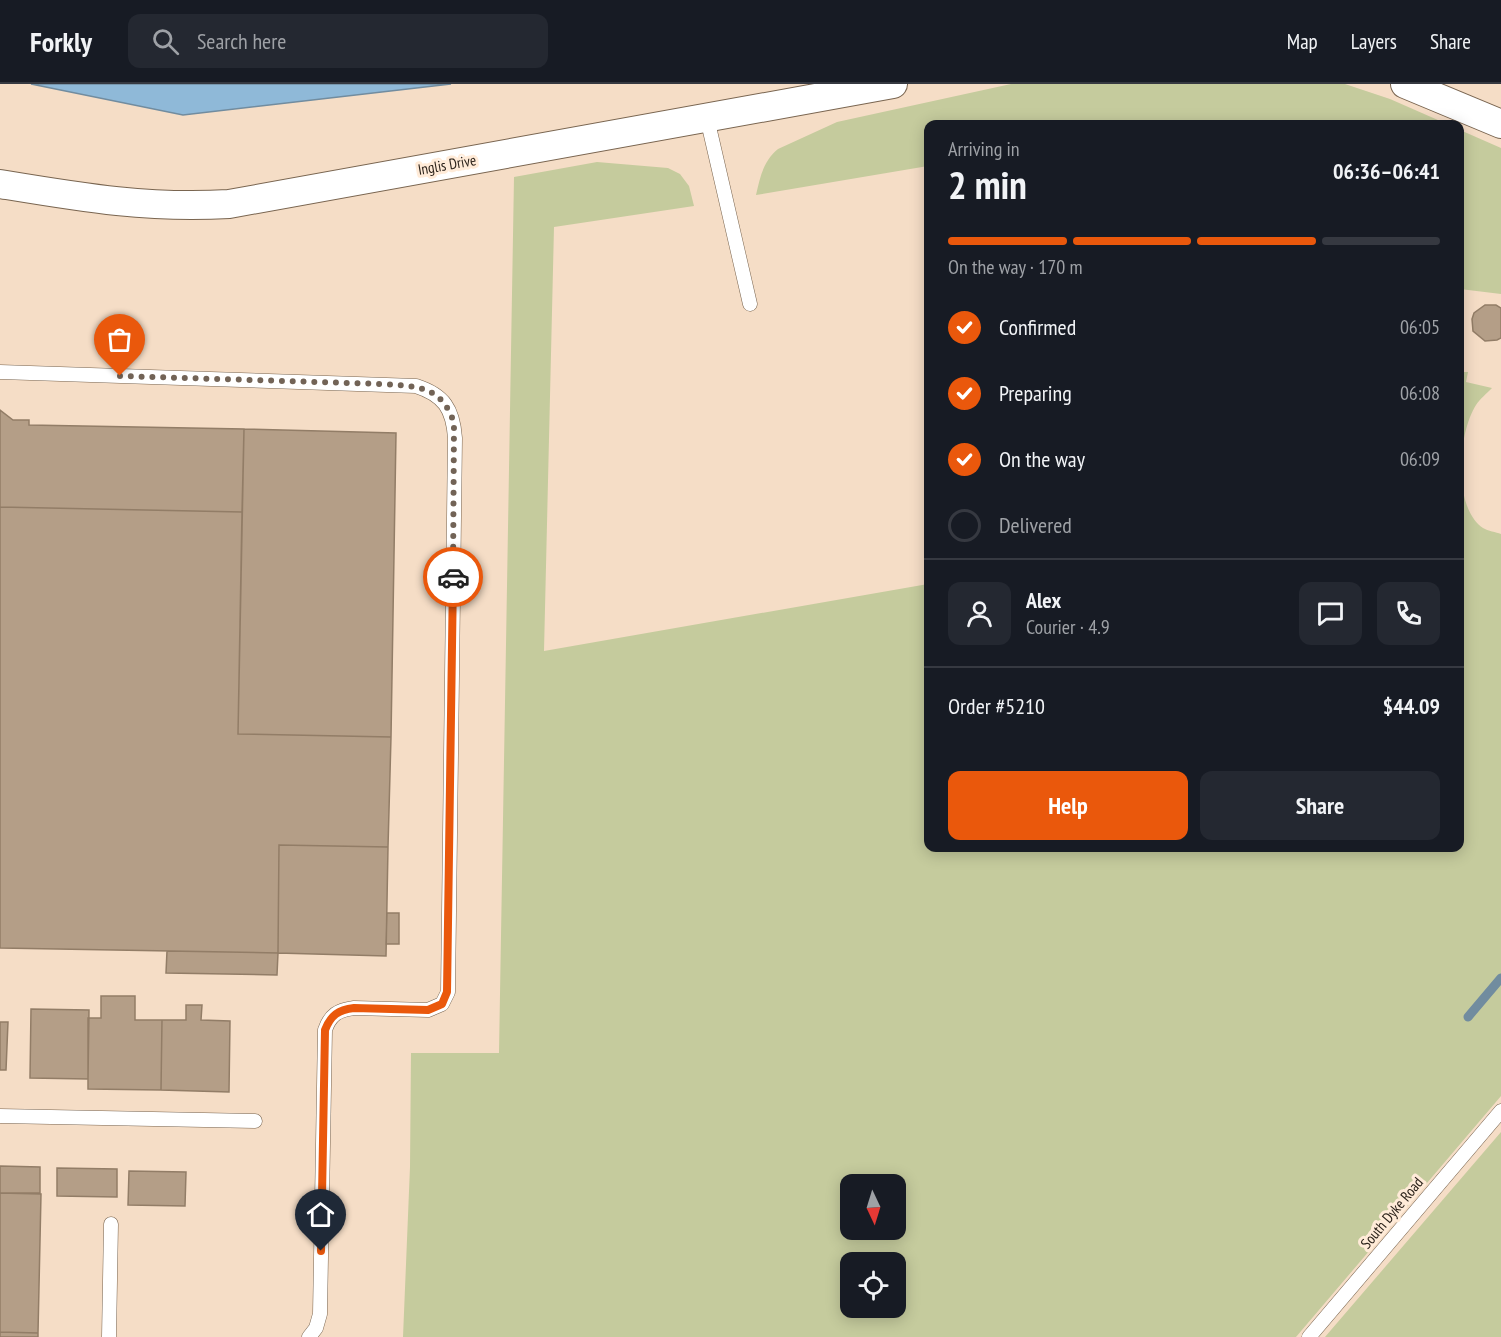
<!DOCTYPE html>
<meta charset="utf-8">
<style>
:root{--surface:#171b24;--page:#242831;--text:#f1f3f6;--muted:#9ea1a6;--line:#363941;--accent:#ea580c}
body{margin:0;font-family:"PT Sans Narrow",sans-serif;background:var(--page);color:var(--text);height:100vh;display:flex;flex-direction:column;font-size:22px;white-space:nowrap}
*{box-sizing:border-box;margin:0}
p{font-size:20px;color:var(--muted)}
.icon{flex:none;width:33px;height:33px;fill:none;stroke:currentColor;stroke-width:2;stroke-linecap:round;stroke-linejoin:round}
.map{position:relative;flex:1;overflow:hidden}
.sheet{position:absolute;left:924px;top:36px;width:540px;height:732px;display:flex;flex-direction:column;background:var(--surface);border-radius:12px;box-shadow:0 3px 15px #0003}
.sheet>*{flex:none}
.needle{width:39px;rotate:176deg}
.fabs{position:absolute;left:840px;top:1090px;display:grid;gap:12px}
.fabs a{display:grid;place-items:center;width:66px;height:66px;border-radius:12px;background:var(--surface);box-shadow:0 3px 15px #0003;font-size:30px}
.pin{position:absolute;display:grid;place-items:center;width:51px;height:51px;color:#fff;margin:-62px -26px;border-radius:50% 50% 50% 0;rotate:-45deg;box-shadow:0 0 6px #0007}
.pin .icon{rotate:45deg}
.courier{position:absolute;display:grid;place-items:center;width:60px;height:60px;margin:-30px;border:4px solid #ea580c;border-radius:50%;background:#fff;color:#222;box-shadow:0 2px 8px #0007}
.head em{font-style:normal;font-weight:800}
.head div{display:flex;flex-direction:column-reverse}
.head{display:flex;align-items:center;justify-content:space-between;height:102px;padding:0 24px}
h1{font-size:39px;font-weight:800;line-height:45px}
.bar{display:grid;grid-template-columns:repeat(4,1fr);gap:9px 6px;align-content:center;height:72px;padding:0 24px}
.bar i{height:8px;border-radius:4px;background:var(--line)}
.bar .selected{background:var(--accent)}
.bar p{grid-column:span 4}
.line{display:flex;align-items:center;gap:15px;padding:0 24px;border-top:2px solid var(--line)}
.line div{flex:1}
.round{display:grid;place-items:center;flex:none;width:63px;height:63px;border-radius:12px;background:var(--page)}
ol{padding:0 24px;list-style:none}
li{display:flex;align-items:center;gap:18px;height:66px}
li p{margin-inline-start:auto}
li .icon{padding:6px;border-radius:50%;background:var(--accent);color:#fff;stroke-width:4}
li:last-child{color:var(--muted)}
li i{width:33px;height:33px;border:3px solid var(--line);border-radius:50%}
.cta{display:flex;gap:12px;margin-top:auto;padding:12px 24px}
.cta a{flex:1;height:69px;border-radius:12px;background:var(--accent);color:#fff;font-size:24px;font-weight:800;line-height:69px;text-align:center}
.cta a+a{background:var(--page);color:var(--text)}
header{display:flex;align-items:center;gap:36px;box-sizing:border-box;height:84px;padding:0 30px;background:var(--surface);border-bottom:2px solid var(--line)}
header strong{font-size:28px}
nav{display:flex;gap:33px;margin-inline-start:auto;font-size:21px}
.search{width:420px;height:54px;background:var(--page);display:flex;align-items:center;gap:15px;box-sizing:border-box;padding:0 21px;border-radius:12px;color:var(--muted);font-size:22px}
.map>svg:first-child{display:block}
.green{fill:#c5cb9d;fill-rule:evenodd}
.water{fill:#8fb9d8;stroke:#718c9f;stroke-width:1.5}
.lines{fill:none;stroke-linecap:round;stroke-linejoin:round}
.stream{stroke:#718c9f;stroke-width:9}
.building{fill:#b49e87;stroke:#927d67;stroke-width:1.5}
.lane-casing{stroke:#796550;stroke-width:15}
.street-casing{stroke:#796550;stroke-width:30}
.lane{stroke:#fff;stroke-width:14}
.street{stroke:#fff;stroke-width:28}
.done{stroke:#726356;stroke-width:6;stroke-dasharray:0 10.8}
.route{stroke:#ea580c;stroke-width:8}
.labels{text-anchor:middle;stroke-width:6;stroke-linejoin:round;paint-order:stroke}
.street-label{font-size:15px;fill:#2b221a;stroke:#ffebd8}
</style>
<header>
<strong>Forkly</strong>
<div class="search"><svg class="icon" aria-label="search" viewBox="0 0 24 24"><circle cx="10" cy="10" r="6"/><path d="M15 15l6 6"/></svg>Search here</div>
<nav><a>Map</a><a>Layers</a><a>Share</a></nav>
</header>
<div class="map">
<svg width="1501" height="1253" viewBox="0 0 1501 1253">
<rect width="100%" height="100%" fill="#f5ddc6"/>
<!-- green -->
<path class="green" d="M1011 0H1345L1390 15 1447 40H928V82L756 111C760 94 763 77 778 65L837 38Z
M1460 46 1501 64V210L1460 205 1461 288H1468L1466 298 1492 304C1487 309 1480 315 1476 321 1458 349 1452 423 1483 444 1488 447 1496 448 1501 450V1012L1296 1253H403L410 1083 411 969H499L514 93 597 78 668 84 680 90 689 102 694 122 554 143 544 567 928 500V764H1460ZM850 1101H896V1146H850ZM850 1179H896V1224H850Z
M1501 1048V1253H1325Z"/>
<!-- water -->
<path class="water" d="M31 0H451L183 31Z"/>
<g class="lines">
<!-- stream -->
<path class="stream" d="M1468 933 1501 894"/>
</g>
<!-- building -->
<path class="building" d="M1485 221H1496L1501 224V254L1497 256 1485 257 1473 247 1472 235 1474 229Z
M0 326 13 336H29V341L244 345 242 428 0 423Z
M244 345 396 349 391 653 238 650Z
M0 423 242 428 238 650 391 653 388 763 279 761 278 869 0 864Z
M279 761 388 763 386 872 278 869Z
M387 829H399V860H386Z
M167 867 278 869 277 891 166 889Z
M101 912H135V936H162L161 1006 88 1005V934H101Z
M186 921H202L201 936 230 937 229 1008 161 1006 162 936H186Z
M31 925 89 926 88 995 30 994Z
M0 938H8L6 986H0Z
M0 1082 40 1083V1109H0Z
M57 1084 117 1085V1113L57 1112Z
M129 1087 186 1088 185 1122 128 1121Z
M0 1109 41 1110 38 1249 0 1248Z
M0 1248 38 1249V1253H0Z"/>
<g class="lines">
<defs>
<path id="lane" d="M707 34 750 220
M0 288 416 302C444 311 453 325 455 354L448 908 442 920 428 926 354 924C338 926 330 931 325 946L320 1230 316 1244 309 1253
M0 1032 255 1037
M109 1253 111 1140
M1309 1253 1501 1027"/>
<path id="street" d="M1405 0 1501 40
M0 100C79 113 148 125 229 120L893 0"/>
</defs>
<!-- lane casing -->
<use href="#lane" class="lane-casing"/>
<!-- street casing -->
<use href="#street" class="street-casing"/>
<!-- lane -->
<use href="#lane" class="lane"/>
<!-- street -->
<use href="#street" class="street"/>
</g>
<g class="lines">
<!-- done -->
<path class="done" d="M120 292 383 300C417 302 442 302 454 339L453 493"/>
<!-- route -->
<path class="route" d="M321 1167 325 946C331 931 338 926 354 924L428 926 442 920 447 908 453 493"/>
</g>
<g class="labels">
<!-- street labels -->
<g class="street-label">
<text transform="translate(447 81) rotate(-10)" y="5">Inglis Drive</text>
<text transform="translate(1392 1129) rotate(-50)" y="5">South Dyke Road</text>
</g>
</g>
</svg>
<div class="fabs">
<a><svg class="needle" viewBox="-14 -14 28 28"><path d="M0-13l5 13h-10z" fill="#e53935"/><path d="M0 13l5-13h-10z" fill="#9ea1a6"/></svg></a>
<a><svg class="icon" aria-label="locate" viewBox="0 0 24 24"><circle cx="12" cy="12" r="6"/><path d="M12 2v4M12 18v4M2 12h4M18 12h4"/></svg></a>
</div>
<div class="pin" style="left:120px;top:292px;background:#ea580c"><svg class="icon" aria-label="bag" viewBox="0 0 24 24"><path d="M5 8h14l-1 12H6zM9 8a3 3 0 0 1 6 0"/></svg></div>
<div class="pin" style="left:321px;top:1167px;background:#1f2937"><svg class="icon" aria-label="home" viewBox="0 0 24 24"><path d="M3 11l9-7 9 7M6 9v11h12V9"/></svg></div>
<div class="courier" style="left:453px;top:493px"><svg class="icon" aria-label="car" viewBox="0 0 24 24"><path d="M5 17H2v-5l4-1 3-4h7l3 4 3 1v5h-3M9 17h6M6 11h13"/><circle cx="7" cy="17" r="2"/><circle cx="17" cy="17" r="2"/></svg></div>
<section class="sheet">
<div class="head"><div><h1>2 min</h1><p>Arriving in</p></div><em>06:36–06:41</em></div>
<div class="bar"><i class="selected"></i><i class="selected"></i><i class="selected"></i><i></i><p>On the way · 170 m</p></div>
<ol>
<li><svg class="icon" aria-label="check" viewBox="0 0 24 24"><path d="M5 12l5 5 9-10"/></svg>Confirmed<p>06:05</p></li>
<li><svg class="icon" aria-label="check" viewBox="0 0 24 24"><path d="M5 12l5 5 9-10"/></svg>Preparing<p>06:08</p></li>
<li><svg class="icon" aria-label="check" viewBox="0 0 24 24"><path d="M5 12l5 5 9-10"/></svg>On the way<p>06:09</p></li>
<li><i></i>Delivered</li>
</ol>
<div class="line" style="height:108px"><a class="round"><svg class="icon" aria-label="person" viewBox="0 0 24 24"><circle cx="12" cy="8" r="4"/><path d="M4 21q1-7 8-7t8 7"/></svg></a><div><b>Alex</b><p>Courier · 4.9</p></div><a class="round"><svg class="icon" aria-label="chat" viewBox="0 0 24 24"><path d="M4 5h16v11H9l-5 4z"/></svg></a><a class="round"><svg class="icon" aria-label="phone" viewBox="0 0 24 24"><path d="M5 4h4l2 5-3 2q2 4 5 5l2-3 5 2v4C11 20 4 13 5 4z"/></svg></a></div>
<div class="line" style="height:78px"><div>Order #5210</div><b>$44.09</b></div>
<div class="cta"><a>Help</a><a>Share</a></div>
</section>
</div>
